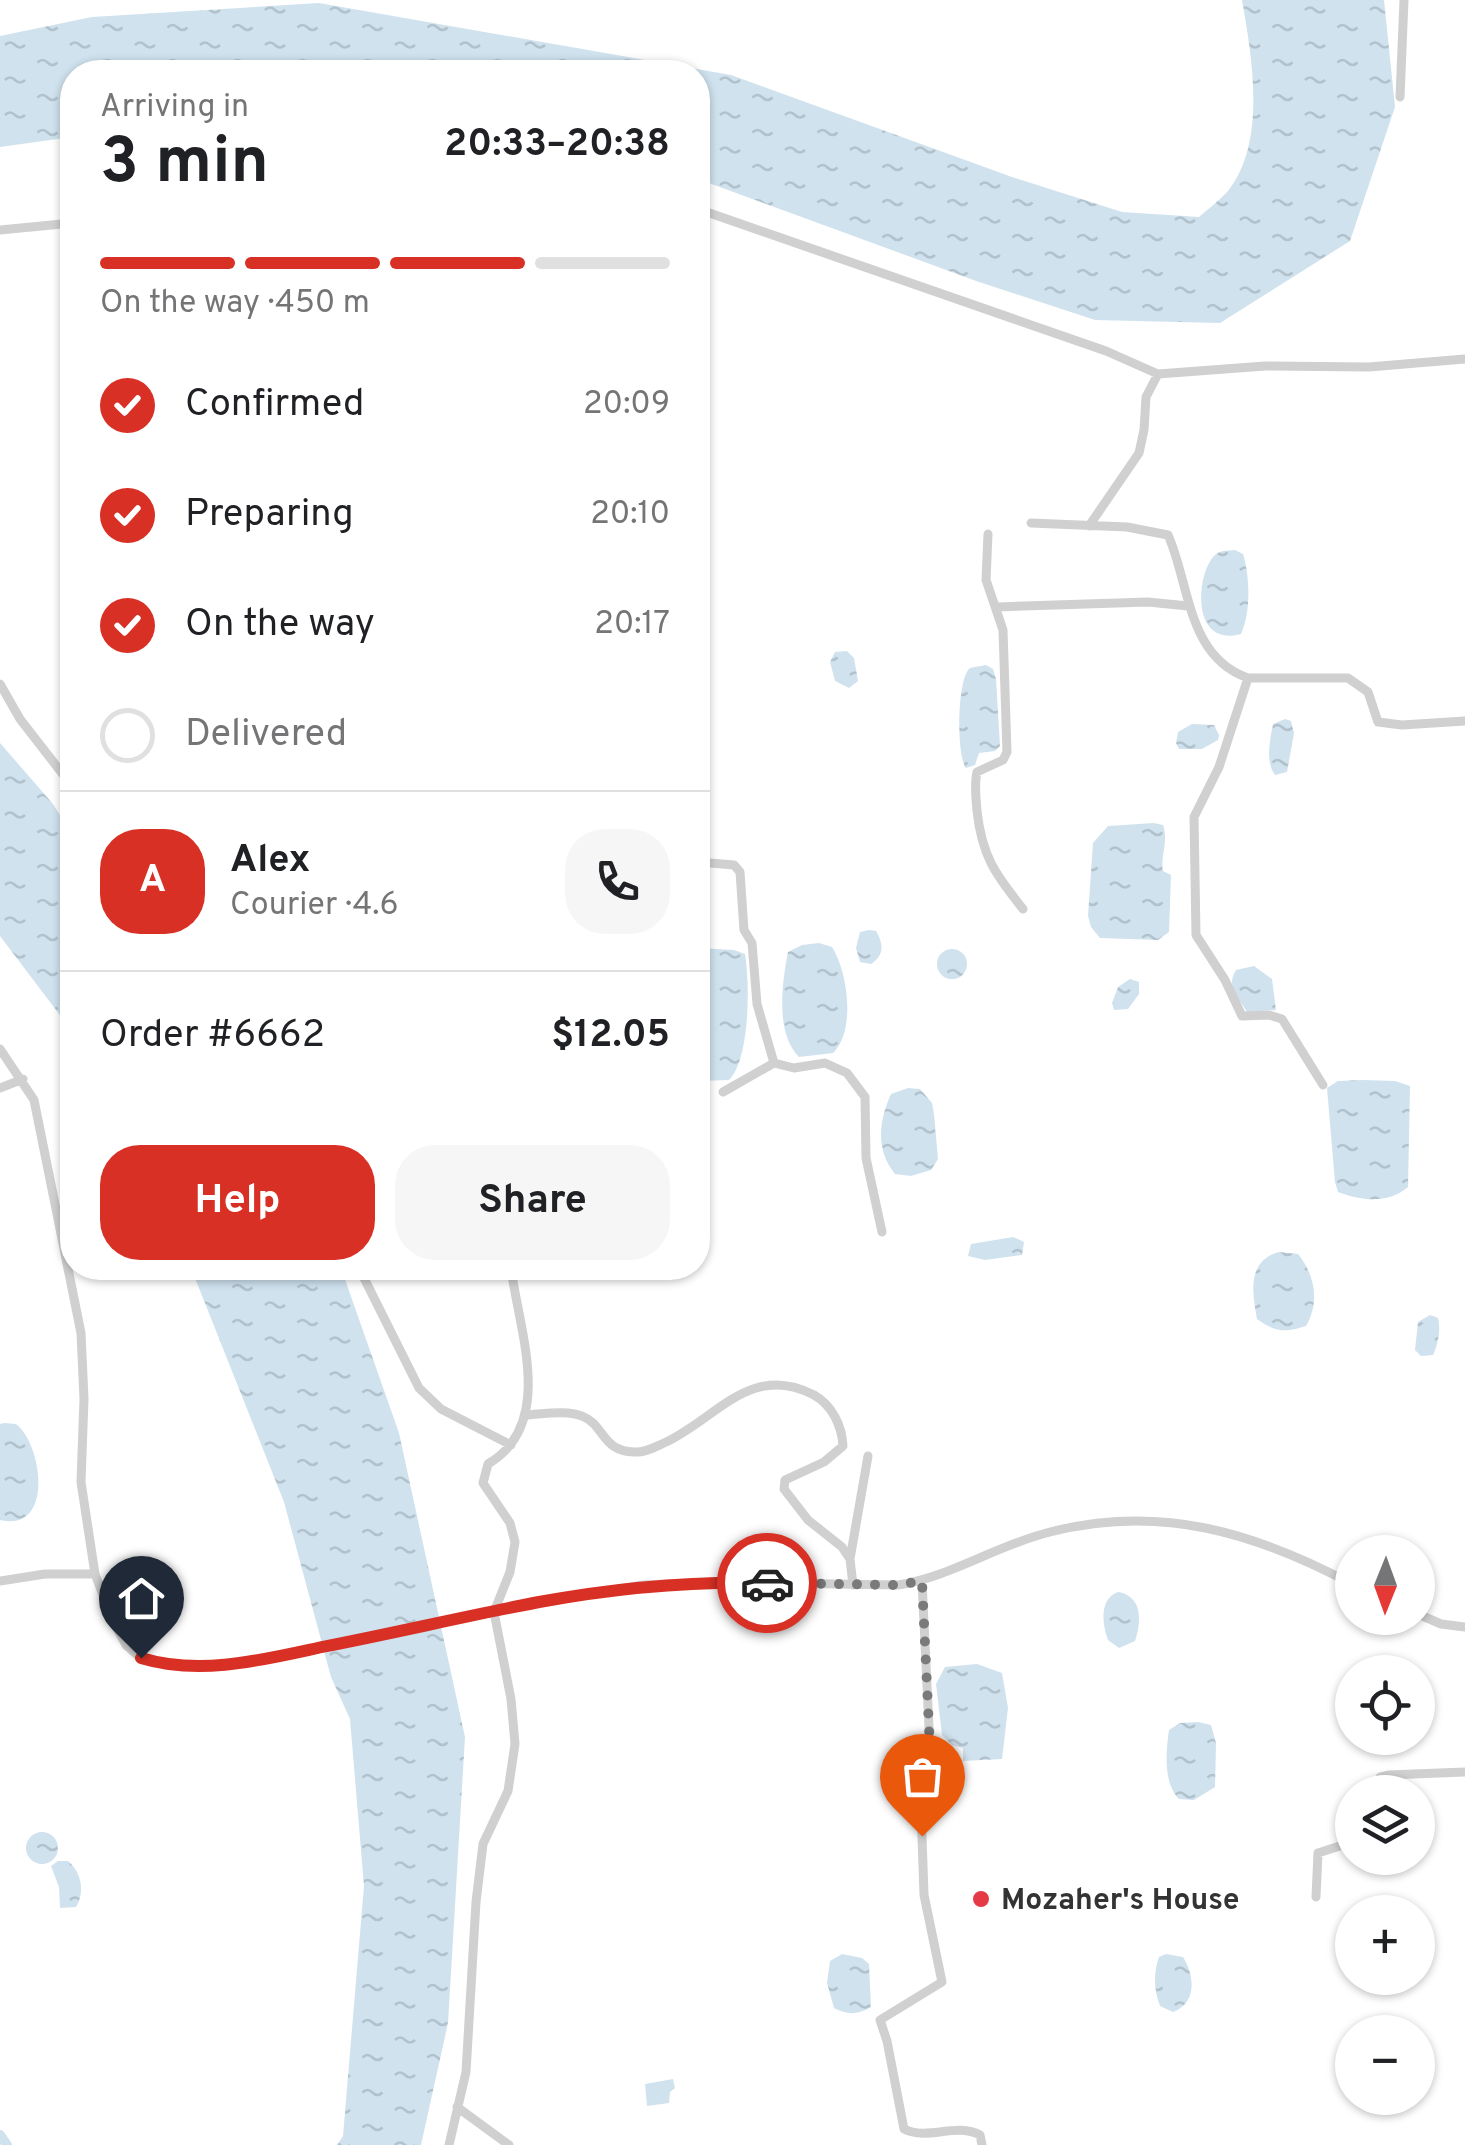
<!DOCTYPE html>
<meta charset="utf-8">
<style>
:root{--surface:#fff;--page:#f6f6f6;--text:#202124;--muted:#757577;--line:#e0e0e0;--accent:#d93025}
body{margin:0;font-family:Overpass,sans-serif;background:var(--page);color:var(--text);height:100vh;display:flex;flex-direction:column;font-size:38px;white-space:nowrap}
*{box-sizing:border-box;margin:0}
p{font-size:32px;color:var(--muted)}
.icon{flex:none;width:55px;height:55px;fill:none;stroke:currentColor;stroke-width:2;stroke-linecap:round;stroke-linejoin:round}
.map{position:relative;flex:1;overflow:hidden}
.details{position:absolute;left:60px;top:60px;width:650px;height:1220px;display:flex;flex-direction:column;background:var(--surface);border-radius:40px;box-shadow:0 2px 8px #0004}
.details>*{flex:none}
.needle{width:65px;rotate:181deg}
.tools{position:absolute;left:1335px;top:1535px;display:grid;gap:20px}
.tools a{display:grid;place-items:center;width:100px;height:100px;border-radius:50%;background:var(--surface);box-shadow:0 2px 8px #0004;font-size:50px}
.pin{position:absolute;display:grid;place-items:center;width:85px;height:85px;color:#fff;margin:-102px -42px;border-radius:50% 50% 50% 0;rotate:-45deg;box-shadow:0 0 10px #0007}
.pin .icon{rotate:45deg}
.courier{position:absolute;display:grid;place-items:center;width:100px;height:100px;margin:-50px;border:8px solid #d93025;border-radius:50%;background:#fff;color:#222;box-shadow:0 2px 12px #0007}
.summary em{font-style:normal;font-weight:700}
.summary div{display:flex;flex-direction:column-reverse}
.summary{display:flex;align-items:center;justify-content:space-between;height:170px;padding:0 40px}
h1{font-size:65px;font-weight:700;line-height:75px}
.bar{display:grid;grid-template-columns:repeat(4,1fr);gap:15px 10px;align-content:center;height:120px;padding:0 40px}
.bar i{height:12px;border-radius:8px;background:var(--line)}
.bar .active{background:var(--accent)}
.bar p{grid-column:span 4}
.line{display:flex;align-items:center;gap:25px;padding:0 40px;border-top:2px solid var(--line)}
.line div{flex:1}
.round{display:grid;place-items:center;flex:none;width:105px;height:105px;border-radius:40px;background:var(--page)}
ol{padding:0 40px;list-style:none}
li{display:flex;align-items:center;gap:30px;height:110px}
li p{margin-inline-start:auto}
li .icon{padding:10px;border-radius:50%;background:var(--accent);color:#fff;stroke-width:4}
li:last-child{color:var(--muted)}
li i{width:55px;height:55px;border:5px solid var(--line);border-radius:50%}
.primary-button{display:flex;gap:20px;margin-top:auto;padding:20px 40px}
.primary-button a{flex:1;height:115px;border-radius:40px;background:var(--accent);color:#fff;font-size:40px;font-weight:700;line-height:115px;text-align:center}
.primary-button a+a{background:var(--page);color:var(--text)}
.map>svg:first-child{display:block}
.water{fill:url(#water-ripples)}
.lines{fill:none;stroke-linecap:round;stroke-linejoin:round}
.canal{stroke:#cfe2ee;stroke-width:10}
.minor{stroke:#d0d0d0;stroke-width:9}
.done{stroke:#7a7a7a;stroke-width:10;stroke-dasharray:0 18}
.route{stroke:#d93025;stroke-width:12}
.poi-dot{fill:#e63946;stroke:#fff;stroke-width:4}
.labels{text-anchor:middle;stroke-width:10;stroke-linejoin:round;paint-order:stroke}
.poi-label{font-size:30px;font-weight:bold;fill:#333;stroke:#fff;text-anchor:start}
</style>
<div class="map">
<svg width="1465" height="2145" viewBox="0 0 1465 2145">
<defs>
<pattern id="water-ripples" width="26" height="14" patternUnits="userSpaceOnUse" patternTransform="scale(2.5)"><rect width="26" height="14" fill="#cfe2ee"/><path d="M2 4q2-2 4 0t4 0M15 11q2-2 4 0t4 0" fill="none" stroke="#b2c2cd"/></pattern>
</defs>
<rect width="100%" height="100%" fill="#fff"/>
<!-- water -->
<path class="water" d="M1242 0H1384L1395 107 1350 241 1220 323 1095 320 979 282 698 179V72H72V137L0 147V36L92 17 319 3 731 75 1012 177 1122 212 1199 217C1208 209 1220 200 1228 191 1267 142 1252 57 1242 0Z
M1235 550 1243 554C1250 577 1251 612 1241 634 1187 649 1197 564 1218 553 1223 550 1229 551 1235 550Z
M847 651 854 658 858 681 849 688 835 681 830 662 835 652Z
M986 665 993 669 996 679 1000 746 995 751 979 753 975 765 966 768C956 755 957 678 970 668Z
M1285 719 1291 721 1294 733 1287 772 1275 775C1265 762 1270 740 1273 724Z
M1192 724 1214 725 1219 735 1218 740 1202 749H1179L1176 743 1178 732Z
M0 743 53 804 72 834V1031L0 936Z
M1154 823 1163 825C1169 842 1160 855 1163 871L1171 875 1169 932 1158 940 1100 938 1091 927 1088 916 1093 843 1108 826Z
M869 930 876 931C884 944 884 956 871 964L860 962 856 948 860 932Z
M819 943 832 947C848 972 856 1031 833 1053L799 1057C775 1033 782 983 788 952L802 945Z
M698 948 734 950 745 954C750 984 750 1059 729 1080L698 1081Z
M937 964a15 15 0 1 1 30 0a15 15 0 1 1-30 0Z
M1254 966 1272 979 1276 1010 1247 1012C1239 998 1225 988 1236 970Z
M1130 979 1139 982V994L1128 1009 1114 1010 1112 1003 1118 987Z
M1362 1080 1395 1081 1410 1086 1408 1187C1388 1204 1362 1201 1338 1192L1335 1182 1327 1088 1338 1081Z
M908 1088 920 1089 932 1103 934 1114 938 1159 931 1170 911 1176 895 1174C875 1149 879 1121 891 1094Z
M1013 1237 1024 1242 1022 1255 985 1260 968 1256 971 1244Z
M1279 1252 1298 1254C1315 1275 1320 1302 1306 1326 1285 1333 1275 1332 1257 1319 1252 1292 1247 1261 1279 1252Z
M191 1268H341L399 1433 465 1737 448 2023 421 2145H337L343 2136 364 1886 350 1719 331 1677 284 1502Z
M1430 1315 1438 1318C1441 1330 1438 1344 1433 1355L1421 1356 1415 1350 1418 1322Z
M4 1423 16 1424C43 1445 54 1533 0 1520V1424Z
M1118 1592C1142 1596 1142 1620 1135 1641L1119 1648 1108 1640C1102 1624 1099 1599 1118 1592Z
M977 1664 1002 1673 1008 1708 1002 1759 963 1761V1748L952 1745 942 1735 936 1684 945 1667Z
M1198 1722 1211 1725 1216 1743 1215 1787 1194 1800 1179 1799C1163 1783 1166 1751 1169 1730L1180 1723Z
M26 1848a16 16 0 1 1 32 0a16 16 0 1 1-32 0Z
M58 1861H68C82 1873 85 1892 76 1907L60 1908 59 1887 51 1866Z
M842 1954 862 1958 869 1964 871 2007C858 2015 847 2015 834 2008L827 1983 830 1961Z
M1166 1954 1183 1957C1195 1976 1197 2003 1173 2012L1160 2006C1154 1990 1153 1974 1159 1957Z
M673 2079 675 2088 670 2092 669 2103 647 2106 645 2084Z"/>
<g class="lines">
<!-- canal -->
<path class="canal" d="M0 2135 7 2145"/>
<!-- minor -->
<path class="minor" d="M1400 97 1404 0
M698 209 1106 351 1158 374
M0 230 72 223
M1031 523 1127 527 1168 535C1190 584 1187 657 1248 678H1348L1368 692 1378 722 1402 725 1465 721
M1089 526 1139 453 1144 430 1146 397 1158 374 1265 366 1369 367 1465 359
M988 534 986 580 1003 630 1007 752 1003 760 977 772C974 785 976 798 977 811 982 856 995 874 1023 909
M997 607 1148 602 1188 606
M1248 678 1219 767 1194 817 1196 935 1225 980 1242 1016 1269 1015 1282 1019 1323 1085
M0 684 20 719 72 786
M698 862 734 865 740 872 744 930 752 943 757 1004 774 1063 794 1068 825 1063 847 1073 865 1097 866 1158 882 1232
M0 1049 34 1100 81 1333 84 1399 81 1482 95 1574 112 1619 126 1645 141 1658 165 1665 218 1666 270 1659 540 1602 643 1585 715 1582 898 1585C950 1577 997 1545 1050 1532 1160 1504 1254 1532 1352 1584
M0 1088 23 1079
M723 1092 774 1063
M359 1268 419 1388 441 1409 511 1445
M526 1415C546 1414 577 1407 593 1423 606 1436 608 1451 634 1452 644 1453 655 1447 664 1443 717 1419 749 1362 814 1395 832 1405 842 1426 843 1446L824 1462 785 1480 784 1489 808 1520 842 1547 850 1559
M0 1581 45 1574H95
M922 1581 931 1769 921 1807 924 1895 942 1982 880 2020 887 2041 904 2129C928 2141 956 2122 980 2135L982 2145
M853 1585 850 1559 868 1456
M1418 1614 1441 1624 1465 1627
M1374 1792 1380 1777 1388 1775 1465 1772
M1316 1897 1318 1853 1352 1842
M457 2107 509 2145
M449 2145 466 2072 476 1902 483 1844 508 1791 515 1744 511 1699 494 1612 510 1572 515 1542 510 1523 483 1483 488 1464C556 1424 519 1331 511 1268"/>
</g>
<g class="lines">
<!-- done -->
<path class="done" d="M767 1583 898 1585 922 1581 931 1769 922 1807V1836"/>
<!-- route -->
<path class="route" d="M141 1658C200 1676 262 1660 322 1647 394 1633 466 1616 539 1602 615 1588 690 1581 767 1583"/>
</g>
<!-- markers -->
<circle class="poi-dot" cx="981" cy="1899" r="10"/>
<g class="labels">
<!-- poi labels -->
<g class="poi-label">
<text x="1001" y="1909">Mozaher's House</text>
</g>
</g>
</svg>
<div class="tools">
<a><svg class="needle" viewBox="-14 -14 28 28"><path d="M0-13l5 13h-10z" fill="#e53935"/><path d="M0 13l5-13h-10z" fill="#757577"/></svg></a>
<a><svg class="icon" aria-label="locate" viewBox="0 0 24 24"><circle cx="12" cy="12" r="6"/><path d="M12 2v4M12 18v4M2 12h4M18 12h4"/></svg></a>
<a><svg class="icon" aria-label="layers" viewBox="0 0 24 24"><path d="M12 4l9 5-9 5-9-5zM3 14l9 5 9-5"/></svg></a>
<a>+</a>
<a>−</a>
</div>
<div class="pin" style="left:922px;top:1836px;background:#ea580c"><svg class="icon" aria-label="bag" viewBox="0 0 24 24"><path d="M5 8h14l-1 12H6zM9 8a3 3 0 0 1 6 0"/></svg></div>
<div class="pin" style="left:141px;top:1658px;background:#1f2937"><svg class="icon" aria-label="home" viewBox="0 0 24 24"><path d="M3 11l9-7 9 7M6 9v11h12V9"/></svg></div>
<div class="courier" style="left:767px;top:1583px"><svg class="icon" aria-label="car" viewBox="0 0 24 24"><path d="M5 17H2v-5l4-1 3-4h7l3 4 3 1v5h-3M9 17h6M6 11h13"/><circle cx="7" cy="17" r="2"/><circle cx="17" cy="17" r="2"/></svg></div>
<section class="details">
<div class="summary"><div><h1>3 min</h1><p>Arriving in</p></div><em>20:33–20:38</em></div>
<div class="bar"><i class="active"></i><i class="active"></i><i class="active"></i><i></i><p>On the way · 450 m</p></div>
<ol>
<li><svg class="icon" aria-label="check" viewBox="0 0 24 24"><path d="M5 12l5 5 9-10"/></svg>Confirmed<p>20:09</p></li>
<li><svg class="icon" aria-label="check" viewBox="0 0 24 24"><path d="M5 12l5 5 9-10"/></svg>Preparing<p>20:10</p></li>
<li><svg class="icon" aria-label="check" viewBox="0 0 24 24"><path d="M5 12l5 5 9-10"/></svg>On the way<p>20:17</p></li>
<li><i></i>Delivered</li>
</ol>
<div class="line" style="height:180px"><b class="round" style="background:var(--accent);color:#fff">A</b><div><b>Alex</b><p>Courier · 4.6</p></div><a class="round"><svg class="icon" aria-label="phone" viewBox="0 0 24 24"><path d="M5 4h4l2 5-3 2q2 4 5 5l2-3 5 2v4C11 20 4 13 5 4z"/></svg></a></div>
<div class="line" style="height:130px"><div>Order #6662</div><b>$12.05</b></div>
<div class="primary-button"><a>Help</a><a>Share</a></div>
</section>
</div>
